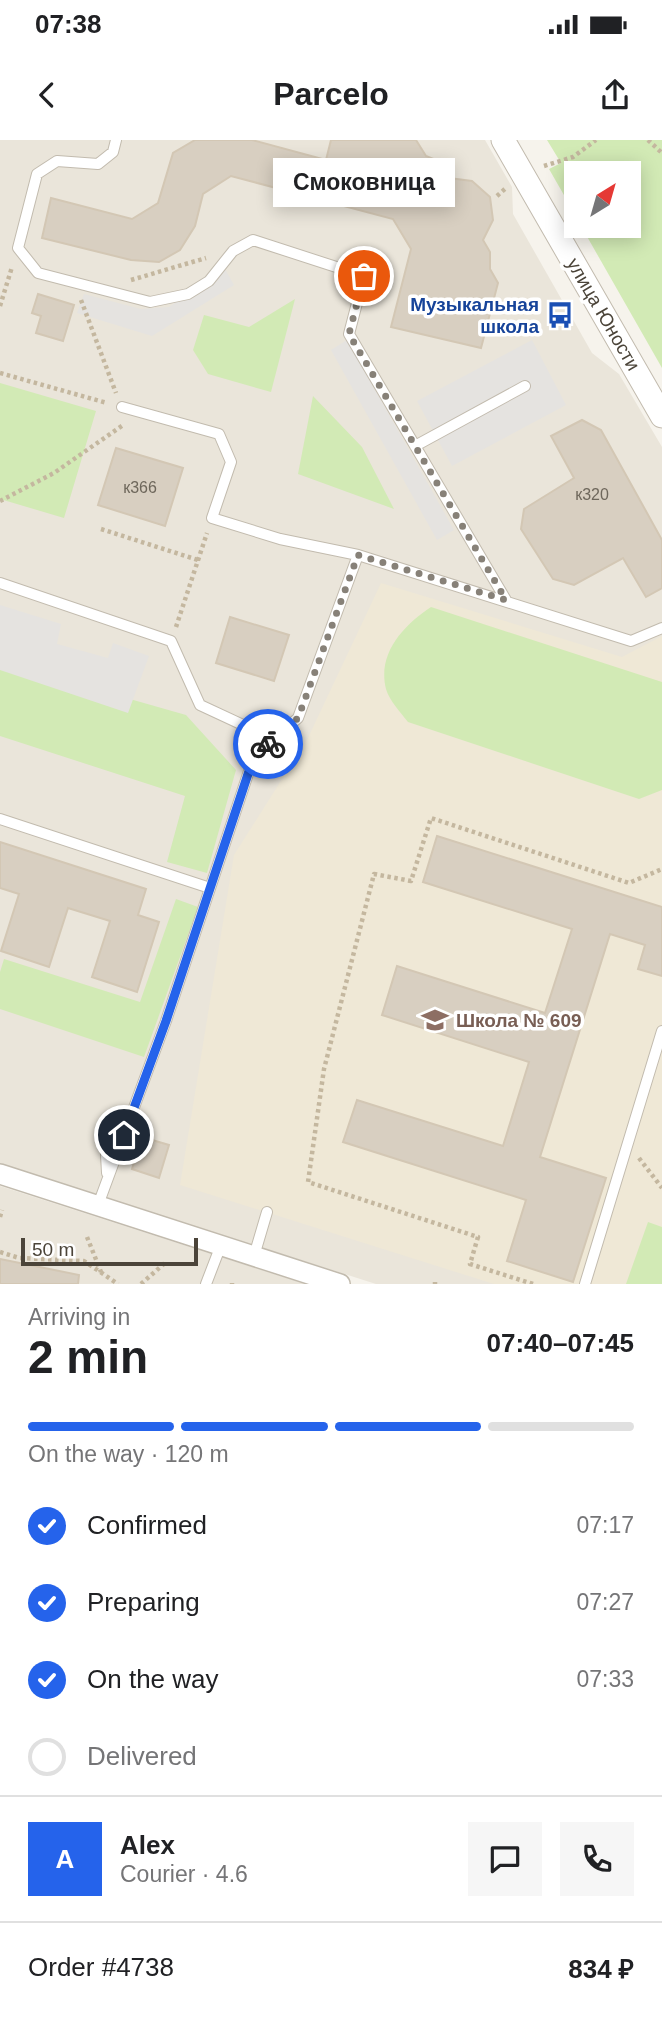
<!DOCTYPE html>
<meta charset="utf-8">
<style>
:root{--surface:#fff;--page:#f6f6f6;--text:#202124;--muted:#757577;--line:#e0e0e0;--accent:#2563eb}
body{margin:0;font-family:Arial,sans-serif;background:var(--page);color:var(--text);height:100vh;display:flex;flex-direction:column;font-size:26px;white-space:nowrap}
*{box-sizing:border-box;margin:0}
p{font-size:23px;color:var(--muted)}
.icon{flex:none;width:38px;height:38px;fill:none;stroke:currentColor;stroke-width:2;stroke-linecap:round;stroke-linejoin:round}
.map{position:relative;height:1144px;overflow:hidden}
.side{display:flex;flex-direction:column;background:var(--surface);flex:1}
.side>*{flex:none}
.needle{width:46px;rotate:37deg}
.controls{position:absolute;left:564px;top:21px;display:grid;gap:14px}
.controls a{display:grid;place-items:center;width:77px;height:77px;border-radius:0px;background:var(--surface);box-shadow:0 4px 18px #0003;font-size:35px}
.scale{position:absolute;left:21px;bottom:18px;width:177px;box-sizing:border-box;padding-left:7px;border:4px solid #4b4439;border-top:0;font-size:19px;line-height:24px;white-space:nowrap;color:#4b4439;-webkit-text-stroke:5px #fff;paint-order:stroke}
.pin{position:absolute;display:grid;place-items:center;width:60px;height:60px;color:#fff;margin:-30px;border:4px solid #fff;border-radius:50%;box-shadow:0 2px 7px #0007}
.courier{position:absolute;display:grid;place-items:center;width:70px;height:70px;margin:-35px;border:5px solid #2563eb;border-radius:50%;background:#fff;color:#222;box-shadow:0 2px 9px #0007}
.bubble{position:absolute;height:49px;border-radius:0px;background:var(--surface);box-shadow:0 4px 18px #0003;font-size:23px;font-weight:600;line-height:49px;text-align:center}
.summary em{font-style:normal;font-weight:600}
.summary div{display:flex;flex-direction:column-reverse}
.summary{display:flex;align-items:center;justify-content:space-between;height:119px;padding:0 28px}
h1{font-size:46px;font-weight:600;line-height:52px}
.bar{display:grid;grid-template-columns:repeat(4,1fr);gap:10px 7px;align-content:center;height:84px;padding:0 28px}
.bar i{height:9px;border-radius:5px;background:var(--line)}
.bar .selected{background:var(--accent)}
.bar p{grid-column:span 4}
.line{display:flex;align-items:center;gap:18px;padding:0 28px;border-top:2px solid var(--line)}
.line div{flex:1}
.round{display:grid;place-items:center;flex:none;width:74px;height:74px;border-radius:0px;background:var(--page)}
ol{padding:0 28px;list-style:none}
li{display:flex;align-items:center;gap:21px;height:77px}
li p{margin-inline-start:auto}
li .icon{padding:7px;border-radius:50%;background:var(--accent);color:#fff;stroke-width:4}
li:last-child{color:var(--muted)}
li i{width:38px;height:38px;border:4px solid var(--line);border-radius:50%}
.status{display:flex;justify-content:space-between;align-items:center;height:49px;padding:0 35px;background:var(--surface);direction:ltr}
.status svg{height:19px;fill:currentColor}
header{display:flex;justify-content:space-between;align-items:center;height:91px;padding:0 28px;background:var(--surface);font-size:32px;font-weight:600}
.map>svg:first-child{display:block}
.residential{fill:#eae5da}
.education{fill:#efe8d6}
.green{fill:#d2eab5}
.parking{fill:#e5e3e0}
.building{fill:#d8cfc1;stroke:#d3c7b4;stroke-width:2}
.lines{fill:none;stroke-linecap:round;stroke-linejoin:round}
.service-casing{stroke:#c2bbae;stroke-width:12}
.minor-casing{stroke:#c2bbae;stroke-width:22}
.tertiary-casing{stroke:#c2bbae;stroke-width:25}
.path{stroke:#c4b79f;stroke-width:4.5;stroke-dasharray:3.5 3.5;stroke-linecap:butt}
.service{stroke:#fff;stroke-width:10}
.minor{stroke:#fff;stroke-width:19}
.tertiary{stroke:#fff;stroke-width:23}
.done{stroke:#878178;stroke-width:7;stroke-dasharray:0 12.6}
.route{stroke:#2563eb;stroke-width:9}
.labels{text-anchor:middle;stroke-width:7;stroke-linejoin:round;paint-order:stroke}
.number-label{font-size:16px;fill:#6e675b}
.transit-label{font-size:19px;font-weight:bold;fill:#164399;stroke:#fff;text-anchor:end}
.street-label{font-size:19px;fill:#4b4439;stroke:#fff}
.education-label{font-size:19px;font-weight:bold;fill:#785e54;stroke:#fff;text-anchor:start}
</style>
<div class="status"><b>07:38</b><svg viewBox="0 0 49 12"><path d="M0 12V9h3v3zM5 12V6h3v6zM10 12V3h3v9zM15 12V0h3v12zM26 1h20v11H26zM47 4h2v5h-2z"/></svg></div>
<header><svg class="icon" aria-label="back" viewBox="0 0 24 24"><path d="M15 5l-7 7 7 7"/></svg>Parcelo<svg class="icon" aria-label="share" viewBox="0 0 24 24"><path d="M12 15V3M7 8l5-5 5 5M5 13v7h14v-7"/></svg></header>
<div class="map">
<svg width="662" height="1144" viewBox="0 0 662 1144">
<rect width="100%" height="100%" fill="#f6f3ec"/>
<!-- residential -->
<path class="residential" d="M0 0H485L512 47 513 74 592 213 619 234 662 307V1144H376L0 1024Z
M0 1046 305 1144H0Z"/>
<!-- education -->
<path class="education" d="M381 443 622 517 662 496V1144H494L180 1045 234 715 308 598Z"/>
<!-- green -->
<path class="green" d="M547 0H662V228L581 86H628V33H576V76L549 29 561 23Z
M295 159 271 252 208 234 193 210 204 175 249 187Z
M0 243 96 271 64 378 0 359Z
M313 256 362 307 394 369 298 334Z
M431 467 662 542V650L639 659 408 582C401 573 389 560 386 549 377 513 404 485 431 467Z
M0 522 186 575 236 630 207 733 167 722 185 656 0 596Z
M176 759 198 767 144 917 0 869V832L4 819 140 862Z
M648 1082 662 1087V1144H626Z"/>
<!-- parking -->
<path class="parking" d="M225 129 234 145 152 196 77 173 84 154 141 169 169 167Z
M347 200 454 390 437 400 331 210Z
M532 200 566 265 452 326 417 261Z
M0 465 61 484 57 504 108 518 113 503 149 516 128 573 0 530Z"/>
<!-- building -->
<path class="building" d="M195 0H252L326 20 331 0H416L426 16 441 22 449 38 472 41 490 57 493 80 483 100 490 112V129L498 143 481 208 391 187 411 109 393 79 231 36 203 54 195 86 180 110 159 122 131 120 42 98 51 58 132 79 158 63 173 13Z
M38 154 74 165 63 201 36 193 41 176 32 173Z
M582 280 601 290 662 400V448L646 457 623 418 574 445 553 439 521 389 524 369 574 338 551 296Z
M116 308 183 328 165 386 98 365Z
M230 477 289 495 274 541 216 523Z
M437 696 662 767V836L638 829 645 805 610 794 540 1017 606 1038 573 1142 507 1121 526 1060 343 1002 357 960 503 1006 529 922 382 875 397 826 545 873 572 789 423 742Z
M0 702 146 749 138 775 159 782 137 852 92 837 110 781 68 768 49 827 1 811 19 754 0 748Z
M142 997 169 1005 159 1038 132 1029Z
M0 1119 79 1135 78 1144H0Z"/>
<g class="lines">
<defs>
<path id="service" d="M116 0 113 12 98 24 57 21 37 34 18 108 38 133 150 162 188 154 209 141 233 111 253 100 364 136 349 194 506 460
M122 267 219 294 231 322 212 378 280 399 358 415
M415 306 525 246
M0 443 171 501 200 565 273 599
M0 679 210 748
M105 996 107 1033
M98 1065 166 881 254 616 298 578 358 415 631 501 662 488
M254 1116 267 1072
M206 1144 221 1105
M585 1144 662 891"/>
<path id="minor" d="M0 1034 340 1144"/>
<path id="tertiary" d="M503 0 662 276"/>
</defs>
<!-- service casing -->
<use href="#service" class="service-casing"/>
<!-- minor casing -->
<use href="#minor" class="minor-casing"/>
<!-- tertiary casing -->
<use href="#tertiary" class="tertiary-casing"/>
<!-- path -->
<path class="path" d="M648 0 662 13
M544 26 573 17 596 0
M497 56 507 47
M131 140 206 118
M81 160 116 253
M0 166 12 127
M0 233 107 263
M0 361 54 333 123 285
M101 389 198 420
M176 487 207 393
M639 1018 662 1048
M0 1077 2 1070
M87 1097 101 1132
M0 1112 19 1118 84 1121 118 1144
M141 1144 166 1122
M232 1144V1143
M435 1144V1142
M533 1144 470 1124 478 1097 308 1042 324 929 374 734 411 741 431 678 629 743 662 729"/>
<!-- service -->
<use href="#service" class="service"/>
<!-- minor -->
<use href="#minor" class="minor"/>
<!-- tertiary -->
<use href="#tertiary" class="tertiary"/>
</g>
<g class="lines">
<!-- done -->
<path class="done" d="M268 604 298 578 358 415 506 460 349 194 364 136"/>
<!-- route -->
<path class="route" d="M124 995 166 881 254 616 268 604"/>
</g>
<!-- icons -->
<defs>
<symbol id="bus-bare" viewBox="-9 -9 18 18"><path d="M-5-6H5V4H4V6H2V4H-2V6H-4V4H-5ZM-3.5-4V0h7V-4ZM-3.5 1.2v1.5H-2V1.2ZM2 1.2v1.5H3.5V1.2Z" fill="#1a4fb4" stroke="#fff" stroke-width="2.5" paint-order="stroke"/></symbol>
<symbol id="school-bare" viewBox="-9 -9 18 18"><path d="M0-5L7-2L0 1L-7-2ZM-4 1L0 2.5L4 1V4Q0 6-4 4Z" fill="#8d6e63" stroke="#fff" stroke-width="2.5" paint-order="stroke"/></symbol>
</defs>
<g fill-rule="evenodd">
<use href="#bus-bare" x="541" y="156" width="38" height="38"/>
<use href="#school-bare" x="416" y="861" width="38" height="38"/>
</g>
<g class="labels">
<!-- number labels -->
<g class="number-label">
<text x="140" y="353">к366</text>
<text x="592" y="360">к320</text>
</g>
<!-- transit labels -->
<g class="transit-label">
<text x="539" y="171">Музыкальная<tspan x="539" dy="22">школа</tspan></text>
</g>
<!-- street labels -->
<g class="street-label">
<text transform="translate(604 174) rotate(60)" y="7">улица Юности</text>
</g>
<!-- education labels -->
<g class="education-label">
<text x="456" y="887">Школа № 609</text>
</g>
</g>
</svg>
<div class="controls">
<a><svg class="needle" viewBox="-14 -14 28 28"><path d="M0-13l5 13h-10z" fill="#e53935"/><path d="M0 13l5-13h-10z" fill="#757577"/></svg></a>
</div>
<div class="scale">50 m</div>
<div class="pin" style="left:364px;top:136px;background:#ea580c"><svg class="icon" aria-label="bag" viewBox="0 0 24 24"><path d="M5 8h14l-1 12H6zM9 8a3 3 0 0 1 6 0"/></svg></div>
<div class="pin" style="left:124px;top:995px;background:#1f2937"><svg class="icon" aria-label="home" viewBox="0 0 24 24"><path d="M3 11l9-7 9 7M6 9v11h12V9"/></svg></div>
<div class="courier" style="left:268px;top:604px"><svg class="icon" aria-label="bike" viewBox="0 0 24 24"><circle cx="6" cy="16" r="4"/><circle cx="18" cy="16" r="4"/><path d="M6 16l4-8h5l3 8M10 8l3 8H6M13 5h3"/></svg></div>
<div class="bubble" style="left:273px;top:18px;width:182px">Смоковница</div>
</div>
<section class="side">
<div class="summary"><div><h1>2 min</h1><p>Arriving in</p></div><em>07:40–07:45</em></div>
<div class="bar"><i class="selected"></i><i class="selected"></i><i class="selected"></i><i></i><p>On the way · 120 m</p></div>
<ol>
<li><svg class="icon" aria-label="check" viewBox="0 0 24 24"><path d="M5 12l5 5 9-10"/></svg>Confirmed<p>07:17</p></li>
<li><svg class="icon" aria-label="check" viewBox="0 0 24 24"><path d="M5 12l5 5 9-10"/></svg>Preparing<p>07:27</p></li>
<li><svg class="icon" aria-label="check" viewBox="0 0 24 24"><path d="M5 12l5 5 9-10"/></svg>On the way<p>07:33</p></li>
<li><i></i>Delivered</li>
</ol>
<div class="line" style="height:126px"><b class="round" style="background:var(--accent);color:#fff">A</b><div><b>Alex</b><p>Courier · 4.6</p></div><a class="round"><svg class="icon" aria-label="chat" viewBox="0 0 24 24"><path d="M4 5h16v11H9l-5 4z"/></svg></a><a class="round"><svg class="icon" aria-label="phone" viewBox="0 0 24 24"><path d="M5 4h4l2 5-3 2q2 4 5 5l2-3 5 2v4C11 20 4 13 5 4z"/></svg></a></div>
<div class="line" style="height:91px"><div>Order #4738</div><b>834 ₽</b></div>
</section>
